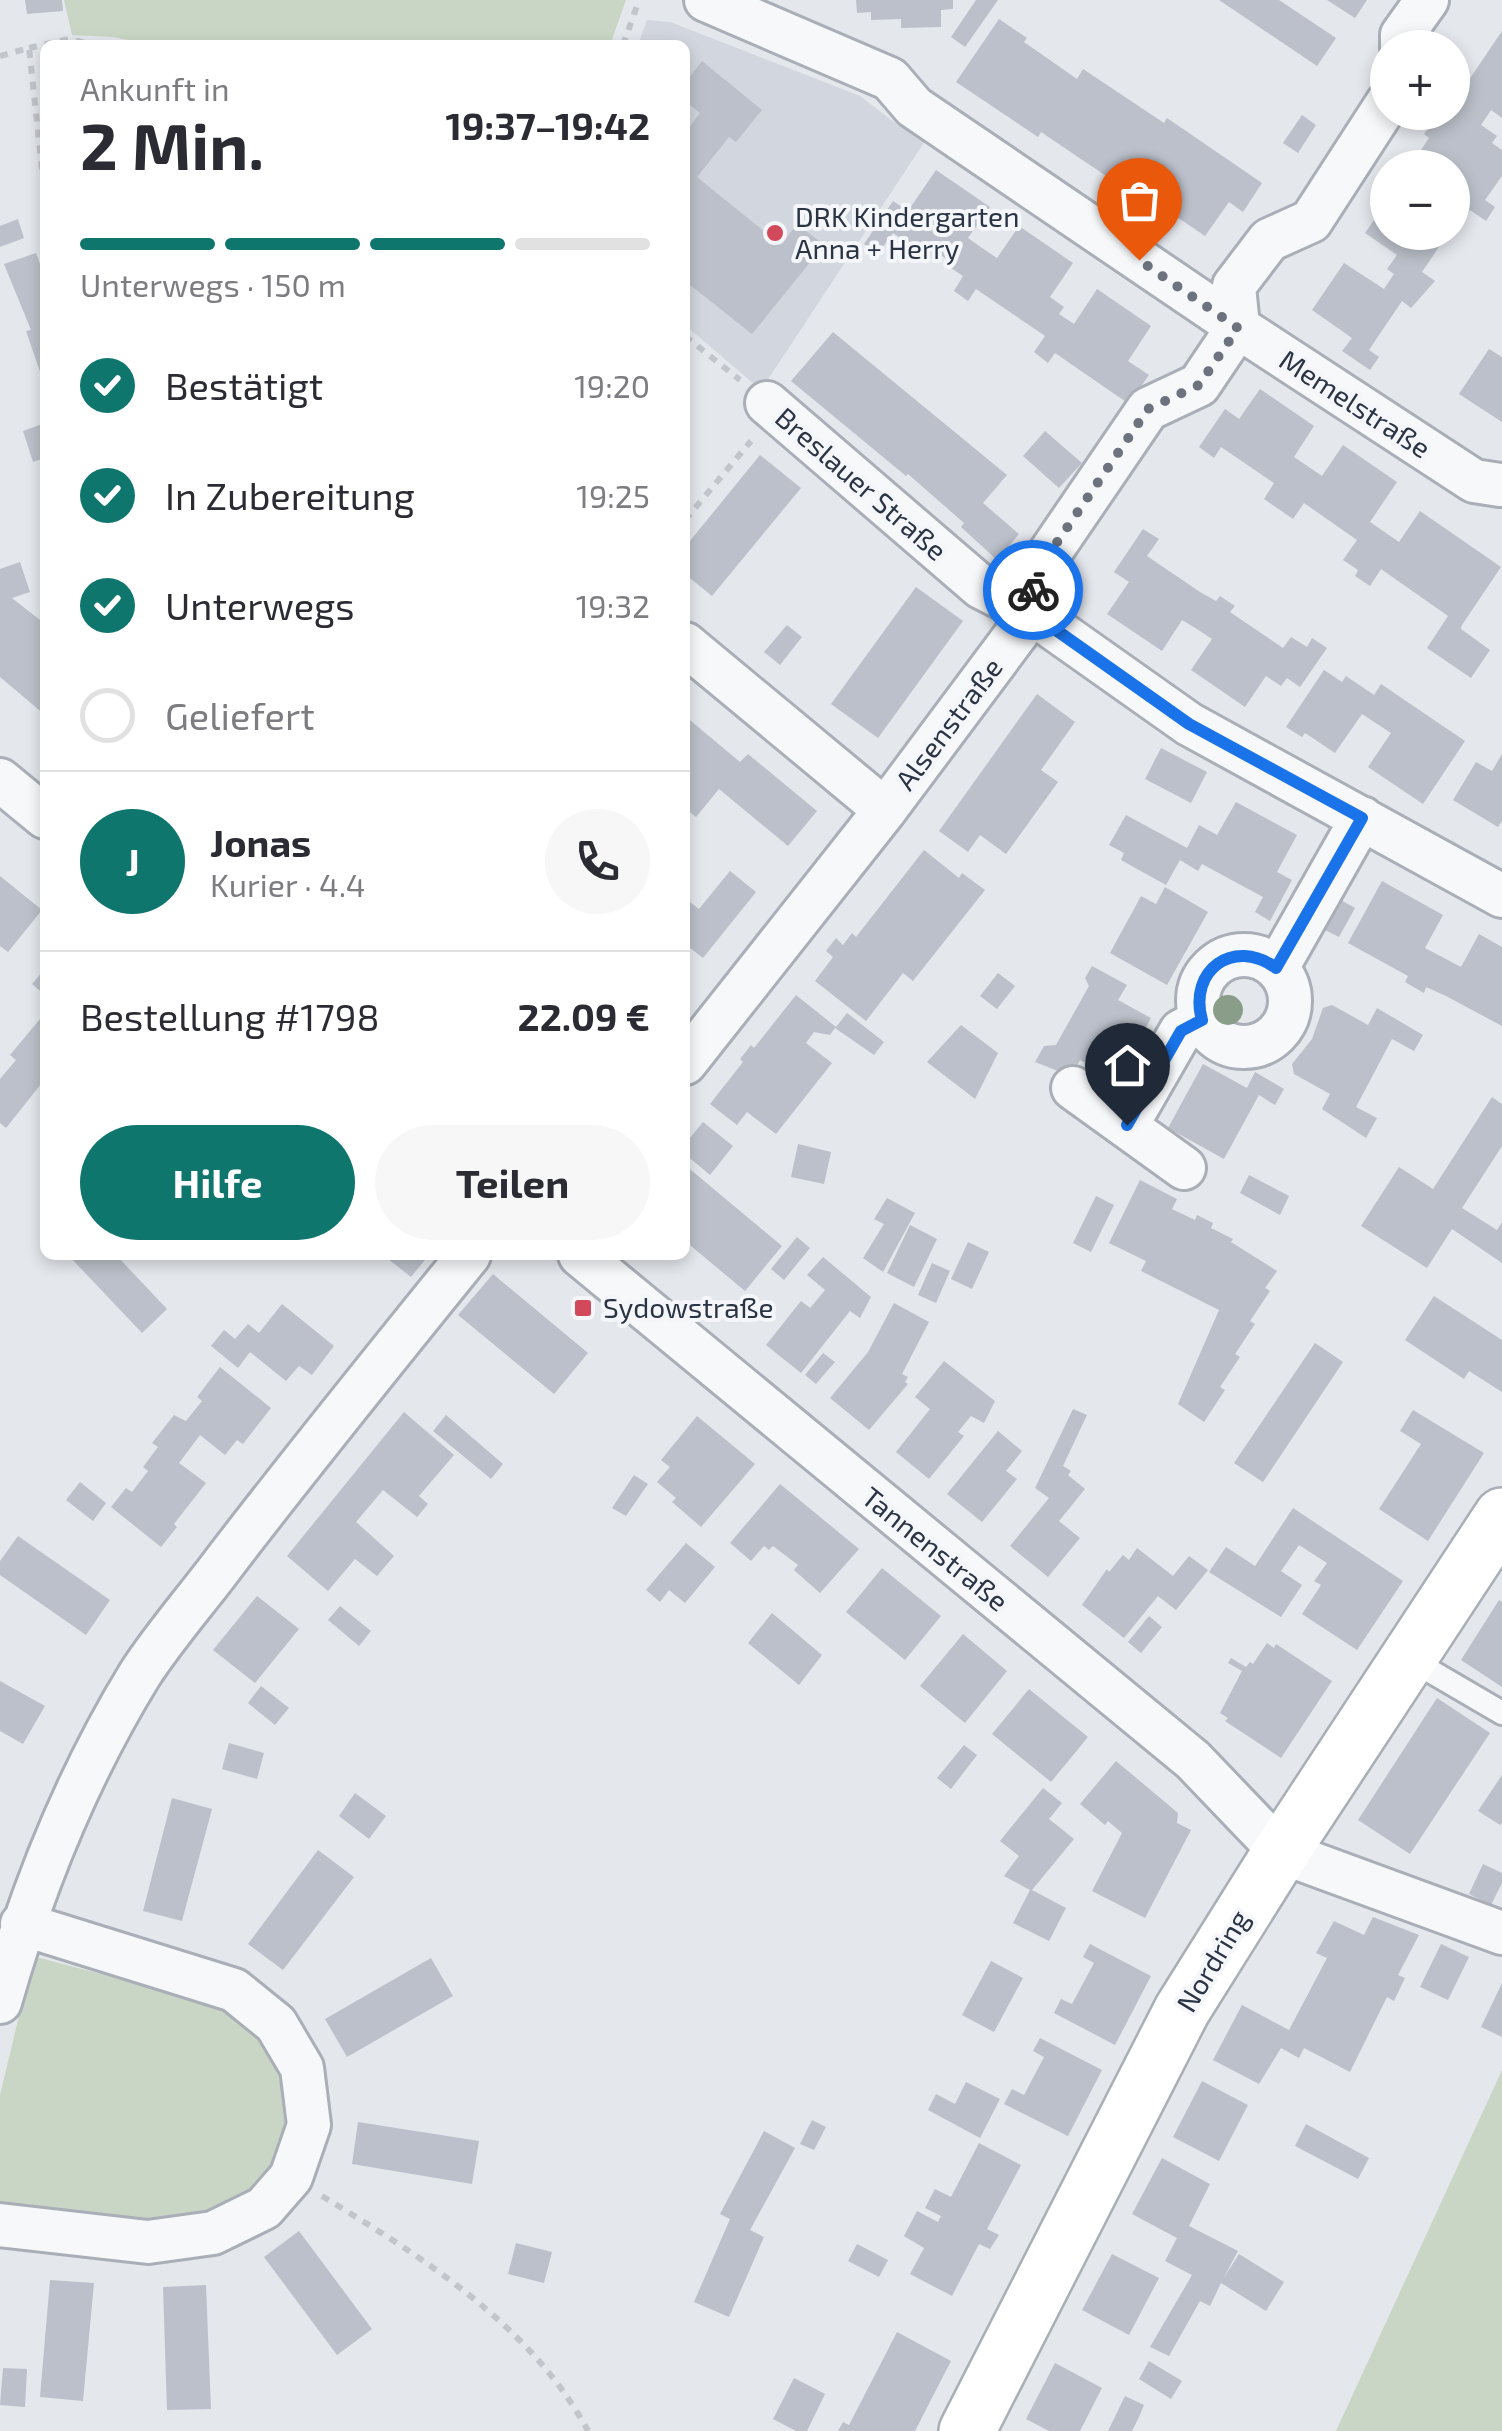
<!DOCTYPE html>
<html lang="de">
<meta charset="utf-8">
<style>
:root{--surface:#fff;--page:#f7f7f7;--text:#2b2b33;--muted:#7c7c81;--line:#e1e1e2;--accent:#0f766e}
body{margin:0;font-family:"Exo 2",sans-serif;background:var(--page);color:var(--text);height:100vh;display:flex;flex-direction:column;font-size:38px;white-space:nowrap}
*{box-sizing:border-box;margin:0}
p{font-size:32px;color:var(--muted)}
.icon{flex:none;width:55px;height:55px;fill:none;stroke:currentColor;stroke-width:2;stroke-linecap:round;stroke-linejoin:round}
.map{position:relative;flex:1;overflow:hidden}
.details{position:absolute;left:40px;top:40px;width:650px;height:1220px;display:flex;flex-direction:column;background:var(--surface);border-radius:15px;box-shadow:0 5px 15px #0003}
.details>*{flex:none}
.tools{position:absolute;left:1370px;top:30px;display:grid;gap:20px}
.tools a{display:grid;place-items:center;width:100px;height:100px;border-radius:50%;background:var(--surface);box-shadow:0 5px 15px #0003;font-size:50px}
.pin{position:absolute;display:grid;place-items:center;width:85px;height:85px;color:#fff;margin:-102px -42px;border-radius:50% 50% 50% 0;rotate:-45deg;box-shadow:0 0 10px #0007}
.pin .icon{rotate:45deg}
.courier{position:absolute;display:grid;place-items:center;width:100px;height:100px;margin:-50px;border:8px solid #1a73e8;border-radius:50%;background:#fff;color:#222;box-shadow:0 2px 12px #0007}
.headline em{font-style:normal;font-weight:700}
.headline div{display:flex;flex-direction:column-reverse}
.headline{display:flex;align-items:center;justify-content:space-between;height:170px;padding:0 40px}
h1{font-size:65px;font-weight:700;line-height:75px}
.bar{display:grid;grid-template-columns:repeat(4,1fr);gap:15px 10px;align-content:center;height:120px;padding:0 40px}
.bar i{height:12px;border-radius:8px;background:var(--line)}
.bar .current{background:var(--accent)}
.bar p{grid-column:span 4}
.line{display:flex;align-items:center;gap:25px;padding:0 40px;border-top:2px solid var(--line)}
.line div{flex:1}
.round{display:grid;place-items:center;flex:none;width:105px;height:105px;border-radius:52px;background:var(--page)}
ol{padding:0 40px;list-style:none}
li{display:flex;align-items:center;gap:30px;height:110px}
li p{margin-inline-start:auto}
li .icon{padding:10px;border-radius:50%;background:var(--accent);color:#fff;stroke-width:4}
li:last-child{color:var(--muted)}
li i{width:55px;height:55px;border:5px solid var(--line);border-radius:50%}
.primary-button{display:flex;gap:20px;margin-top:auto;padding:20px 40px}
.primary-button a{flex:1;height:115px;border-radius:60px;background:var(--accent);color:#fff;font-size:40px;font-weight:700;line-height:115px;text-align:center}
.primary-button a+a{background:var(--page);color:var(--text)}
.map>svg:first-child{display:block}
.built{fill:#d2d6de}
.green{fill:#c9d6c5}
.building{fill:#bbc0ca}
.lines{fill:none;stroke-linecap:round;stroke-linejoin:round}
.lane-casing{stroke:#a9aeb7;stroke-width:28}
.street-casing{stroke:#a9aeb7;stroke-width:48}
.secondary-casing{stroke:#a9aeb7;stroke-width:60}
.path{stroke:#c2c5cb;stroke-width:6;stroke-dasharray:8 8;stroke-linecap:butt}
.lane{stroke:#f7f8fa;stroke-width:22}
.street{stroke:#f7f8fa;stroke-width:42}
.secondary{stroke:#fff;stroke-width:55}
.tree{fill:#899d89}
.done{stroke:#6c737f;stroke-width:10;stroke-dasharray:0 18}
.route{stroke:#1a73e8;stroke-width:12}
.poi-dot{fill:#d1495b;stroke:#f4f6f9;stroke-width:4}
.labels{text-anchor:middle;stroke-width:8;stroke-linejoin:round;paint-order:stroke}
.poi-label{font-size:28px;fill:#2b3445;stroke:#f4f6f9;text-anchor:start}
.street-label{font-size:28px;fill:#2b3445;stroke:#f4f6f9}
</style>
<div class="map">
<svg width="1502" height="2431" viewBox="0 0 1502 2431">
<rect width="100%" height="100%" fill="#e4e7ec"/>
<!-- built -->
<path class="built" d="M647 20 670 22 860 96 898 125 925 141 761 390 685 325V45H638Z"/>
<!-- green -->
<path class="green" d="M64 0H626L610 45H153L113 37 72 35Z
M40 1958 220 2005 257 2036 286 2076 293 2125 277 2167 248 2199 178 2228 0 2208V2095L29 1974 34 1960Z
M1502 2070V2431H1336Z"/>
<!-- building -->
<path class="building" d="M25 0H62L63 11 27 14Z
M856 0H953V9L941 10V27L901 28V19L871 20V12L857 13Z
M976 0H998L965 47 951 37Z
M1219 0H1279L1336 38 1317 66Z
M1327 0H1367L1355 18Z
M999 19 1027 38 1024 42 1077 79 1083 69 1164 123 1167 118 1262 183 1243 212 1229 202 1205 236 1124 181 1121 186 1041 132 1038 137 956 82Z
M1502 31V118L1491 110 1481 125 1497 136 1492 143 1502 150V176L1485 200 1495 207 1486 221 1470 210 1460 225 1456 222 1452 227V189L1458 181 1452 177V168H1439L1419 153 1429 138 1424 134 1430 126 1437 117 1442 121 1447 112H1452V105Z
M702 61 762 110 736 142 729 137 697 177 781 245 797 224 824 245 752 334 685 281V127L688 129 700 113 685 101V83Z
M1302 115 1316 125 1298 153 1283 143Z
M936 170 990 207 968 238 982 248 997 258 1019 226 1073 263 1050 297 1064 307 1059 314 1074 324 1097 289 1151 326 1128 361 1149 375 1129 404 1055 353 1048 363 1034 352 1045 336 976 289 968 301 954 291 963 276 948 266 951 262 936 252 931 259 893 233 878 254 864 244 893 201 908 211Z
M1388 200V232H1449L1422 272 1435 281 1411 308 1402 301 1369 350 1379 357 1370 370 1342 351 1352 338 1312 310 1344 263 1384 289 1394 274 1387 269 1397 255 1365 233Z
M18 219 24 238 0 247V226Z
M36 253 45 278 44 383 26 331 31 330 4 264Z
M833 332 1007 475 983 503 1019 534 997 560 961 527 964 523 908 474 906 476 791 381Z
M1489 349 1502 357V422L1459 394Z
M1260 389 1314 426 1294 457 1322 476 1343 445 1397 482 1370 522 1399 542 1420 511 1501 567 1462 625 1461 629 1490 650 1471 678 1427 648 1448 616 1381 569 1370 586 1355 576 1358 570 1343 560 1357 540 1304 503 1293 519 1264 499 1274 483 1221 447 1214 458 1199 447 1225 409 1239 419Z
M45 423V458L33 462 23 431Z
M1045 431 1082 463 1059 488 1023 456Z
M760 455 801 488 712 596 685 574V547Z
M1143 529 1159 539 1147 556 1200 592 1216 601 1220 596 1235 606 1230 612 1283 648 1291 637 1307 647 1312 638 1327 648 1300 687 1287 678 1281 686 1266 676 1245 707 1191 670 1212 639 1197 629 1182 620 1162 651 1107 614 1129 582 1114 572Z
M20 562 30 592 12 598 45 624V715L0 677V569Z
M916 587 963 621 878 738 831 704Z
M787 625 802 637 780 665 764 652Z
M1324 670 1342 682 1346 676 1374 695 1381 684 1465 741 1423 804 1368 767 1391 733 1362 714 1335 753 1305 733 1302 737 1286 727Z
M1037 694 1075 722 1041 770 1058 782 1006 854 980 835 968 852 939 831Z
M685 716 740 762 748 754 817 811 788 846 719 789 696 817 685 808Z
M1161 748 1207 772 1191 803 1145 779Z
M1502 754V821L1498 827 1453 800 1476 762 1492 771Z
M1236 802 1297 835 1277 872 1292 880 1270 921 1255 912 1263 897 1202 864 1198 871 1180 860 1166 885 1121 860 1124 853 1109 845 1126 815 1187 848 1199 825 1217 835Z
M924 850 959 878 962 873 985 890 913 981 903 973 866 1021 815 981 833 957 826 951 836 938 843 945 852 933 856 937Z
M730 871 756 892 703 958 685 944V898L699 909Z
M0 876 42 910 8 952 0 946Z
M1382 881 1443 915 1425 948 1461 967 1479 934 1502 947V1026L1446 996 1426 987 1424 993 1405 982 1408 976 1348 943Z
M1165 887 1208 912 1167 985 1110 953 1141 896 1156 904Z
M1339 899 1355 908 1339 937 1323 929Z
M1092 966 1127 985 1118 1000 1151 1018 1118 1080 1080 1060 1071 1076 1035 1062 1044 1046 1056 1045 1089 986 1085 978Z
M45 969V995L32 984Z
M998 973 1015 986 997 1009 980 996Z
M796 995 836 1027 847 1013 884 1042 874 1055 835 1028 830 1035 814 1032 806 1043 832 1063 776 1134 747 1112 737 1125 710 1104 743 1062 740 1059 751 1045 754 1048Z
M1332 1005 1368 1025 1377 1008 1423 1035 1414 1051 1392 1039 1356 1107 1377 1118 1366 1138 1322 1109 1330 1094 1294 1074 1292 1064 1312 1039 1323 1008Z
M45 1013V1079L6 1128 0 1123V1079L16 1060 10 1055Z
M961 1025 998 1053 975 1099 927 1062Z
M1203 1064 1247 1088 1255 1072 1284 1089 1275 1105 1259 1095 1224 1159 1168 1128Z
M1492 1097 1502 1104V1146L1462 1208 1497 1230 1502 1222V1263L1452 1229 1427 1268 1361 1226 1399 1167 1433 1189Z
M703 1122 733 1146 710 1175 685 1154V1144Z
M798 1144 831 1152 824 1184 791 1177Z
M685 1165 782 1246 745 1291 685 1241Z
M1249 1175 1289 1196 1280 1215 1240 1193Z
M1140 1180 1177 1199 1172 1209 1195 1220 1197 1215 1213 1223 1211 1228 1233 1239 1231 1242 1277 1271 1265 1288 1270 1291 1250 1321 1255 1324 1235 1354 1240 1357 1220 1387 1225 1390 1204 1422 1178 1404 1219 1310 1141 1271 1146 1261 1109 1243Z
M1096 1196 1114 1205 1091 1252 1073 1243Z
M887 1198 915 1213 883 1272 863 1258 884 1224 874 1219Z
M910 1225 937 1239 914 1287 887 1273Z
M797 1237 810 1248 784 1280 771 1269Z
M968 1242 989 1252 972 1289 951 1279Z
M72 1255H116L167 1309 142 1333 70 1257Z
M383 1255H429L411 1277Z
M823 1257 871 1297 860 1318 850 1311 801 1373 766 1345 801 1301 810 1308 825 1290 807 1275Z
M932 1263 950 1271 936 1303 918 1295Z
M493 1274 588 1353 554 1394 458 1315Z
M1434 1296 1502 1340V1392L1469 1371 1464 1379 1405 1340Z
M894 1303 929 1322 902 1374 908 1377 905 1382 908 1384 869 1430 830 1398 868 1352Z
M282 1304 334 1346 312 1375 299 1366 286 1381 250 1352 238 1368 211 1346 224 1330 235 1339 248 1324 259 1333Z
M1315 1343 1343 1362 1263 1482 1234 1463Z
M823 1353 835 1362 816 1384 805 1375Z
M944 1361 995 1401 984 1423 971 1416 958 1432 964 1436 929 1479 896 1452 930 1409 915 1397Z
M220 1367 271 1408 243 1444 237 1440 225 1455 200 1435 179 1463 206 1483 174 1524 177 1527 161 1547 111 1507 126 1488 132 1492 148 1471 143 1467 158 1447 152 1443 174 1415 186 1421 202 1401 197 1397Z
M1073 1409 1087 1415 1063 1466 1071 1471 1068 1475 1085 1489 1059 1521 1080 1538 1048 1577 1010 1546 1049 1498 1035 1488Z
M1413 1410 1484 1453 1428 1541 1379 1509 1421 1444 1400 1431Z
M404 1412 454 1455 419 1496 428 1504 417 1517 383 1490 356 1522 394 1556 377 1576 355 1559 328 1591 287 1556Z
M446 1415 503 1464 491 1479 433 1431Z
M697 1416 755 1464 701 1527 672 1502 676 1498 657 1482 670 1467 661 1460Z
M998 1431 1022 1451 1006 1471 1017 1479 982 1522 947 1494Z
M634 1475 648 1484 626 1516 612 1508Z
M80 1482 106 1503 93 1521 66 1500Z
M780 1484 859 1549 820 1593 794 1570 798 1565 773 1546 769 1550 764 1546 751 1561 730 1543Z
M1293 1508 1403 1581 1357 1650 1302 1614 1321 1585 1314 1581 1327 1563 1299 1545 1281 1571 1302 1585 1281 1617 1209 1572 1226 1547 1255 1566Z
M18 1536 110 1600 86 1635 0 1575V1561Z
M686 1543 715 1567 685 1603 669 1590 660 1602 646 1590Z
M1137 1548 1173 1576 1189 1556 1208 1570 1176 1610 1158 1596 1124 1638 1082 1605 1107 1569 1109 1572 1123 1555 1129 1560Z
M882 1568 941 1616 905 1660 846 1612Z
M257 1596 299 1629 255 1683 213 1650Z
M1499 1600 1502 1602V1687L1461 1660Z
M340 1606 371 1631 359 1646 328 1620Z
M772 1613 822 1655 799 1685 748 1643Z
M1149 1616 1162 1627 1141 1653 1128 1642Z
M963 1634 1007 1671 965 1723 920 1686Z
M1267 1643 1274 1648 1276 1644 1332 1681 1281 1758 1225 1721 1228 1718 1220 1713 1242 1671 1228 1663 1231 1658 1246 1667 1250 1662 1253 1664Z
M0 1681 45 1706 23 1744 0 1731Z
M261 1686 289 1708 275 1725 248 1703Z
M1029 1689 1088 1737 1051 1782 992 1734Z
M1437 1698 1490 1733 1410 1854 1358 1820Z
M229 1743 264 1753 257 1779 222 1769Z
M964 1745 977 1755 951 1789 937 1778Z
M1116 1761 1178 1813 1177 1823 1191 1830 1145 1918 1092 1891 1122 1833 1108 1821 1105 1825 1080 1804Z
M1502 1775V1823L1500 1825 1478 1811Z
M1043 1788 1062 1803 1049 1819 1074 1839 1032 1890 1066 1908 1049 1941 1013 1923 1030 1890 1004 1876 1019 1856 1000 1841Z
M355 1793 386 1816 369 1839 339 1816Z
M172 1798 212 1809 182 1921 143 1911Z
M318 1850 354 1877 283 1970 248 1944Z
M1483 1864 1502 1873V1883L1491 1905 1469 1894Z
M1373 1917 1419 1935 1398 1975 1405 1978 1394 2001 1387 1997 1350 2072 1304 2048 1299 2058 1281 2048 1259 2084 1213 2060 1242 2005 1289 2030 1327 1958 1316 1953 1334 1921 1364 1935Z
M1090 1944 1151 1976 1115 2045 1054 2013 1061 1999 1072 2004 1094 1963 1083 1957Z
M1441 1944 1469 1957 1448 2000 1420 1987Z
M431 1958 453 1996 347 2057 325 2019Z
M991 1961 1023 1978 994 2032 962 2015Z
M1502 1983V2037L1481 2027Z
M1040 2038 1102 2070 1068 2136 1004 2104 1012 2089 1024 2095 1044 2057 1033 2051Z
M1202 2081 1248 2105 1219 2161 1173 2137Z
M966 2082 1000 2099 980 2138 928 2110 936 2094 955 2104Z
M812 2120 826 2127 814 2150 800 2144Z
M358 2122 479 2141 472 2184 352 2164Z
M1306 2124 1369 2158 1358 2179 1295 2146Z
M764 2131 795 2148 750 2230 764 2237 729 2317 694 2302 730 2219 720 2214Z
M979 2143 1021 2165 987 2229 999 2235 990 2249 979 2244 952 2296 910 2274 924 2248 904 2236 917 2211 938 2222 941 2216 925 2208 935 2189 951 2197Z
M1162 2158 1210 2184 1189 2226 1238 2251 1223 2279 1239 2254 1284 2282 1266 2311 1221 2283 1210 2306 1200 2301 1169 2356 1150 2347 1192 2275 1165 2261 1177 2238 1132 2214Z
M299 2231 372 2329 337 2355 264 2257Z
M516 2243 552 2252 544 2283 508 2274Z
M857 2244 888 2260 879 2277 848 2261Z
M1112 2254 1159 2278 1129 2335 1082 2310Z
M50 2280 94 2283 83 2401 40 2397Z
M206 2285 211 2409 167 2410 163 2287Z
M897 2332 951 2361 915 2431H838L843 2422 849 2425Z
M1149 2361 1182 2381 1171 2399 1139 2379Z
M1055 2363 1102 2388 1080 2431H1049L1026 2419Z
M3 2368 27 2369 25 2407 0 2405Z
M794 2378 825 2394 807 2431H796L773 2419Z
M1125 2396 1144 2405 1139 2417 1132 2431H1108Z"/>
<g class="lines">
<defs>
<path id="lane" d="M1408 1658 1502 1713"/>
<path id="street" d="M706 0 890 79 914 107 1238 327 1474 481 1500 485
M1402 48V35L1427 0
M767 403 981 587 1032 613 1189 724 1502 896
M685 644 885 810
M0 780 45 817
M1198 1001a46 46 0 1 1 92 0a46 46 0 1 1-92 0Z
M1277 968 1362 818
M685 1063 885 810 1032 613 1033 587 1045 560 1148 409 1199 385 1238 327 1234 286 1269 240 1311 221 1388 102
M1073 1088 1184 1168
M1127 1125 1181 1031 1202 1020
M580 1255 1193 1760 1281 1852 1502 1933
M0 2002C32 1889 78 1775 140 1674 166 1634 199 1597 227 1559 306 1456 388 1355 469 1255
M0 2225 148 2242 213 2233 264 2208 291 2177 309 2125 302 2068 276 2024 234 1990 22 1924"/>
<path id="secondary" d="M967 2431 1182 2010 1281 1852 1502 1516"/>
</defs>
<!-- lane casing -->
<use href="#lane" class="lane-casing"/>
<!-- street casing -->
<use href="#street" class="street-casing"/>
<!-- secondary casing -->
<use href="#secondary" class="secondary-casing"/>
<!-- path -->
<path class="path" d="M623 45 639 0
M29 48 69 39 95 45
M0 56 29 48 45 197
M685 336 740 380
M685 520 751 441
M322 2196C422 2257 531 2325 588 2431"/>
<!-- lane -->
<use href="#lane" class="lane"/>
<!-- street -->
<use href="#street" class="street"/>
<!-- secondary -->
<use href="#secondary" class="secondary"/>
</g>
<!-- trees -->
<circle class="tree" cx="1228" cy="1010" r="15"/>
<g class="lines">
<!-- done -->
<path class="done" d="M1033 590 1045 560 1148 409 1199 385 1238 328 1139 260"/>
<!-- route -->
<path class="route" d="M1033 590 1032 613 1189 724 1362 818 1276 968C1234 937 1188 970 1202 1020L1181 1031 1127 1125"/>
</g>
<!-- markers -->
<g class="poi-dot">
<circle cx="775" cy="233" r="10"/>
<rect x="573" y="1298" width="20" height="20" rx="5"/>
</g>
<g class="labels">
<!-- poi labels -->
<g class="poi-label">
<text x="795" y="227">DRK Kindergarten<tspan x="795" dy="32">Anna + Herry</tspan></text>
<text x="603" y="1318">Sydowstraße</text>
</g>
<!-- street labels -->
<g class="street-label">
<text transform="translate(1355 404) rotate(33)" y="10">Memelstraße</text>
<text transform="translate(861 484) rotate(41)" y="10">Breslauer Straße</text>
<text transform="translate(949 724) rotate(-53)" y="10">Alsenstraße</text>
<text transform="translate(935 1549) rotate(39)" y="10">Tannenstraße</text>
<text transform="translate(1213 1961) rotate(-59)" y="10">Nordring</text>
</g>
</g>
</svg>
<div class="tools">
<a>+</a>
<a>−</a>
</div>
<div class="pin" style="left:1139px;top:260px;background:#ea580c"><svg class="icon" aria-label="bag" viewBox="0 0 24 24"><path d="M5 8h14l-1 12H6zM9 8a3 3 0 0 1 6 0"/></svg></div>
<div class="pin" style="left:1127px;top:1125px;background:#1f2937"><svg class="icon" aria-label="home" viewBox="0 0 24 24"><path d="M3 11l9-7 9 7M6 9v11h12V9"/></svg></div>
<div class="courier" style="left:1033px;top:590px"><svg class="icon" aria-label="bike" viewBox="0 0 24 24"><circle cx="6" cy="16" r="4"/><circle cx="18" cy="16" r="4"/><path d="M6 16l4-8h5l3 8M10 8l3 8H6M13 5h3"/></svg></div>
<section class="details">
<div class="headline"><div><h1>2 Min.</h1><p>Ankunft in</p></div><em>19:37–19:42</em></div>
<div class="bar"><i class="current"></i><i class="current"></i><i class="current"></i><i></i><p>Unterwegs · 150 m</p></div>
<ol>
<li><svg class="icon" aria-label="check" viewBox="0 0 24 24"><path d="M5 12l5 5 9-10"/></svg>Bestätigt<p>19:20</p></li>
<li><svg class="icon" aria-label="check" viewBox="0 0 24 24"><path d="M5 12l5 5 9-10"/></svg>In Zubereitung<p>19:25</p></li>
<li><svg class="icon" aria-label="check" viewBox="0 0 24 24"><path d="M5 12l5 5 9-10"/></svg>Unterwegs<p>19:32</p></li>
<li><i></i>Geliefert</li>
</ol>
<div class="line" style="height:180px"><b class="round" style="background:var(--accent);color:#fff">J</b><div><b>Jonas</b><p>Kurier · 4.4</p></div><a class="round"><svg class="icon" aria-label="phone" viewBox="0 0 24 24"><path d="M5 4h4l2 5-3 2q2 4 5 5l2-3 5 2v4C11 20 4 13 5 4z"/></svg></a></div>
<div class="line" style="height:130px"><div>Bestellung #1798</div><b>22.09 €</b></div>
<div class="primary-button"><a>Hilfe</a><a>Teilen</a></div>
</section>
</div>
